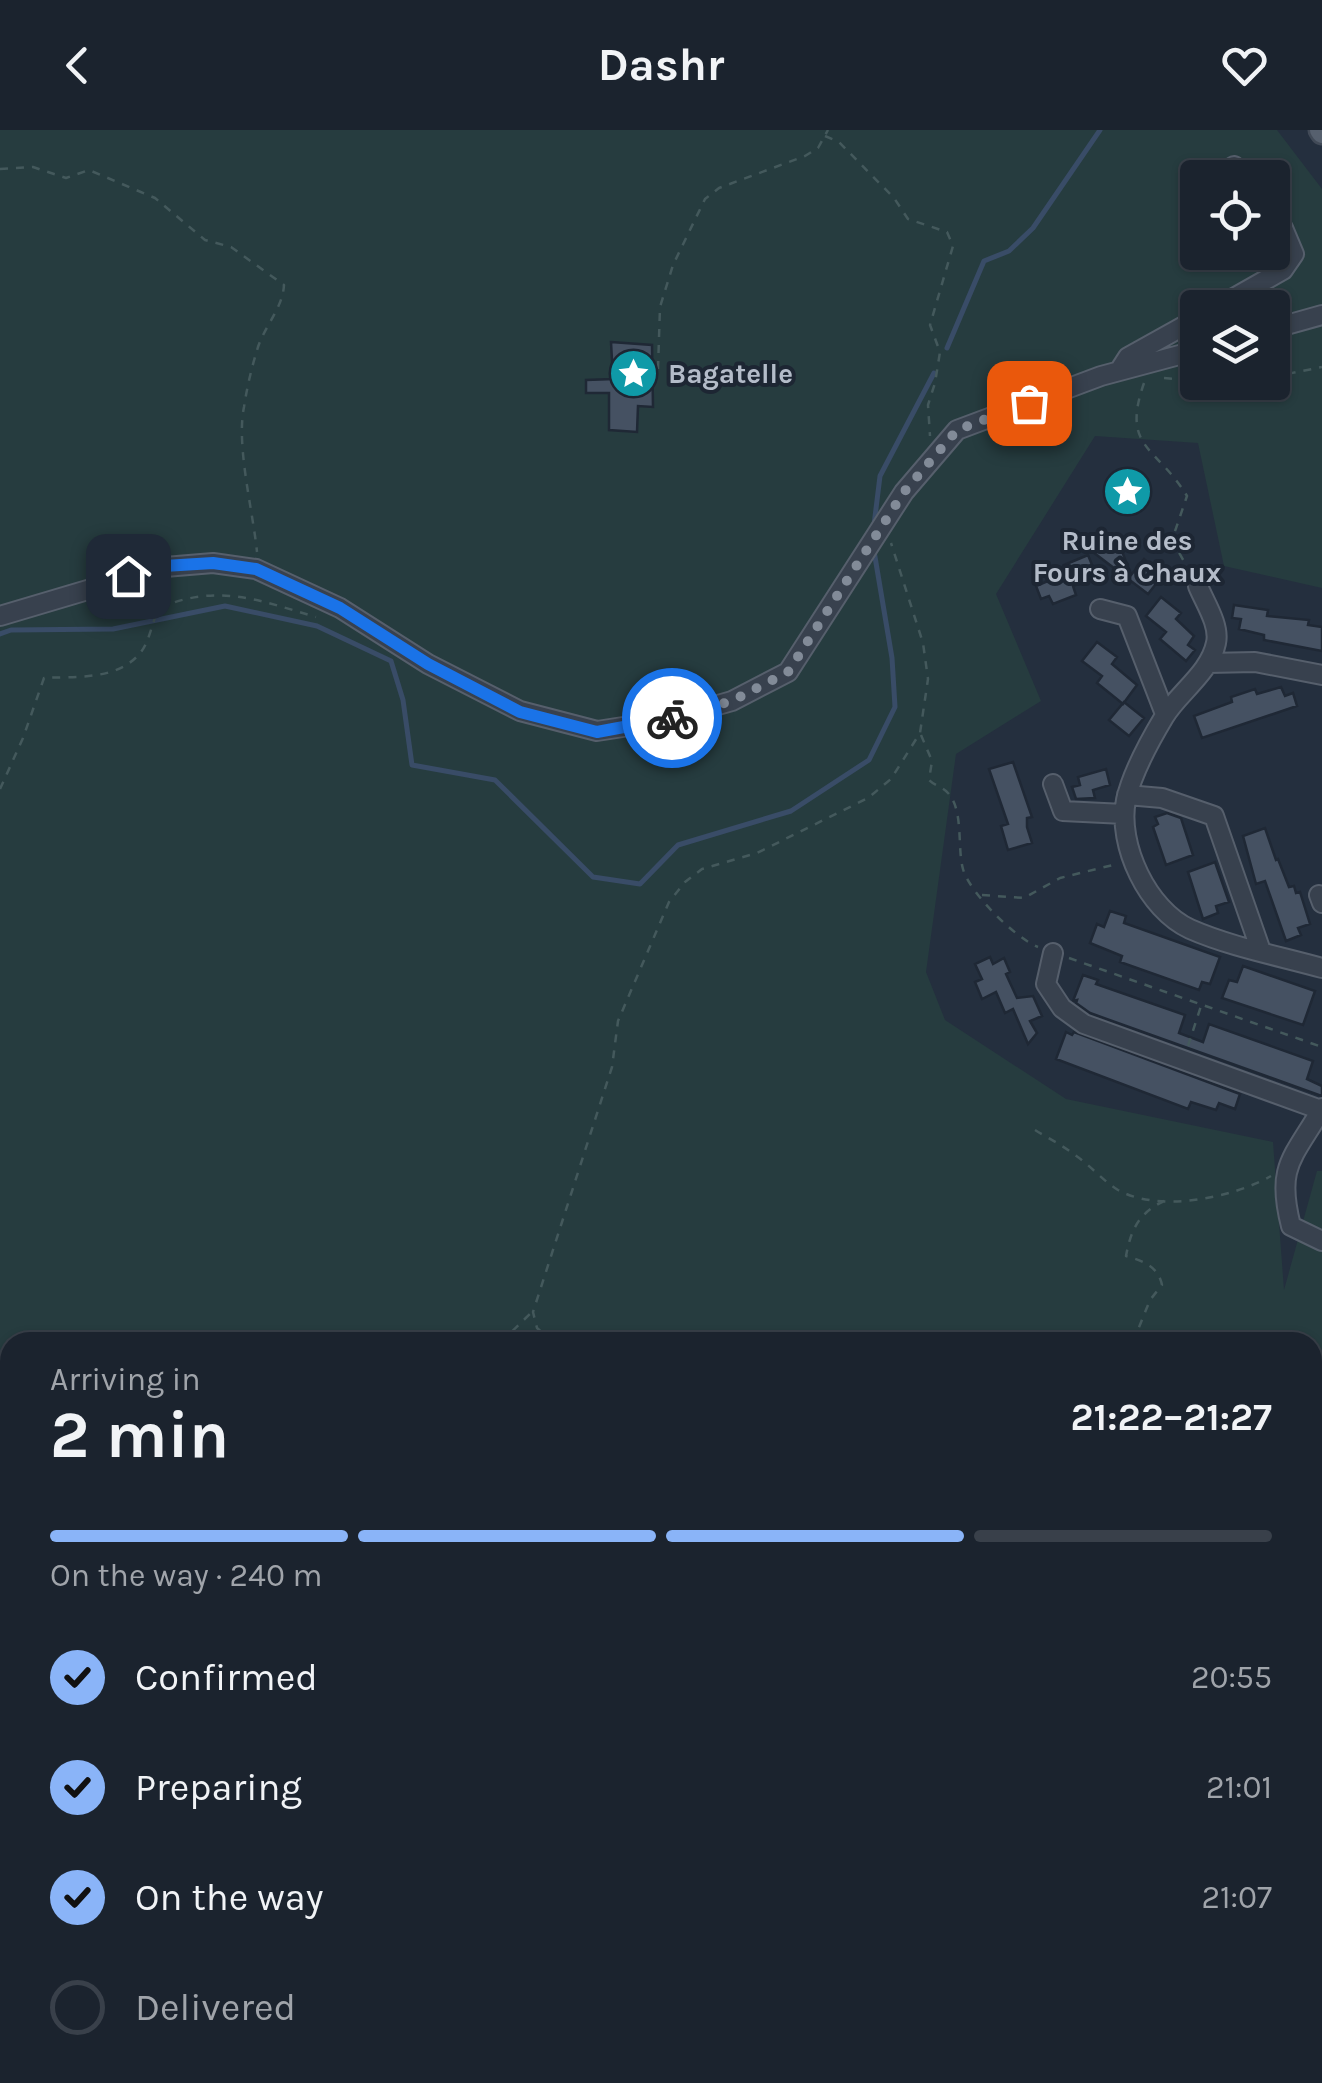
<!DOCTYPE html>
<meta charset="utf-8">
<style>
:root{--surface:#1b232e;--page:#282f3a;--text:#f1f3f6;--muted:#a0a4aa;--line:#39404a;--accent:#8ab4f8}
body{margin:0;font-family:Karla,sans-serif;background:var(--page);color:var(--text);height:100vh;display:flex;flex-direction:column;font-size:38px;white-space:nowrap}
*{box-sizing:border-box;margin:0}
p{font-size:32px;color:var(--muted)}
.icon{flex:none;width:55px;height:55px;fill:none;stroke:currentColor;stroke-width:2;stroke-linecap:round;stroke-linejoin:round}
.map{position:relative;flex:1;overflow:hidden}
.details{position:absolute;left:0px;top:1202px;width:1322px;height:752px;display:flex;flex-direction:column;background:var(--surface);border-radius:30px 30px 0 0;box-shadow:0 2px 8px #0004,0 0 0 2px var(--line)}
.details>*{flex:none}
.fabs{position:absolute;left:1180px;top:30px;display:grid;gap:20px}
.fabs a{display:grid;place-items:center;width:110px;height:110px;border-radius:10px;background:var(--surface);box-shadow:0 2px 8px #0004,0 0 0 2px var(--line);font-size:50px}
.pin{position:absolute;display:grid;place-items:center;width:85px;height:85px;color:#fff;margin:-42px;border-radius:20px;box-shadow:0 5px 15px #0006}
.courier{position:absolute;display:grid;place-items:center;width:100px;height:100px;margin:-50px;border:8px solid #1a73e8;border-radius:50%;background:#fff;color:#222;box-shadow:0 2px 12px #0007}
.overview em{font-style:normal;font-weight:700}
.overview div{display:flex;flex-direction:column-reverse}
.overview{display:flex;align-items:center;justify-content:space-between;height:170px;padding:0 50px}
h1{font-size:65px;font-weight:700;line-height:75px}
.bar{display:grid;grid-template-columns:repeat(4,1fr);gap:15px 10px;align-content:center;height:120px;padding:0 50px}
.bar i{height:12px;border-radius:8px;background:var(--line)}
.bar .selected{background:var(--accent)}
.bar p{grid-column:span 4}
ol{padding:0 50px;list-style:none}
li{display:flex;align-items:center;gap:30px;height:110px}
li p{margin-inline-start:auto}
li .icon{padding:10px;border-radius:50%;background:var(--accent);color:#111;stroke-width:4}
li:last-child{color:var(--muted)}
li i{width:55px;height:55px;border:5px solid var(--line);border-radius:50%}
header{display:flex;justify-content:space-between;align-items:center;height:130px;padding:0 50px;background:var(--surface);font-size:45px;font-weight:700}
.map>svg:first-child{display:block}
.green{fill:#263c3f;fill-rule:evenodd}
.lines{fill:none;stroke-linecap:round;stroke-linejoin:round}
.stream{stroke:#394c67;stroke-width:5}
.building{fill:#455162;stroke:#1f2835;stroke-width:2.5}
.minor-casing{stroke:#565f6c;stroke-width:22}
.major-casing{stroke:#414a57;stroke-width:25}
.path{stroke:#44595c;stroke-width:2.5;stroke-dasharray:8 8;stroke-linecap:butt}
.minor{stroke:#38414e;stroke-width:18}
.major{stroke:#56606e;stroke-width:20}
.done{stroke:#828b98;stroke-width:10;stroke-dasharray:0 18}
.route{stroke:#1a73e8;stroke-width:12}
.labels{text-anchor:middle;stroke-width:8;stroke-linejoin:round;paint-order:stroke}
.poi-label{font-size:28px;font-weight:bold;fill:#b4bcc9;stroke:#1d2633;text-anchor:start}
</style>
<header><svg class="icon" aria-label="back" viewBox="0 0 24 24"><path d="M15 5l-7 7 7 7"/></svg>Dashr<svg class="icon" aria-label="heart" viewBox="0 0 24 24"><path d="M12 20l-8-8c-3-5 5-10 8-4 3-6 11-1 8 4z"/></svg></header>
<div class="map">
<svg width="1322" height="1953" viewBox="0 0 1322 1953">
<rect width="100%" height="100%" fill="#242f3e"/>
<!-- green -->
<path class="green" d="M0 0H1277L1322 59V458L1224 436 1198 313 1095 306 996 464 1041 571 956 624 926 842 945 890 1066 969 1273 1012 1284 1160 1317 1041H1322V1292L1313 1303 1312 1212H10V1945H343L344 1953H0ZM1198 48H1272V122H1198ZM1198 178H1272V252H1198Z
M639 1945H781L784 1953H660Z"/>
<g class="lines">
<!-- stream -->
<path class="stream" d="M947 218 984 131 1009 121 1033 98 1100 0
M874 395 880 346 934 243
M0 504 11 500 113 499 225 476 317 496 391 531 403 570 412 635 495 650 593 747 640 754 678 715 791 681 869 630 895 577 892 528 874 421"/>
</g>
<!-- building -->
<path class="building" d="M611 212 652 215 653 277 638 276 637 302 609 300V263H586V250L613 249Z
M1117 408 1131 445 1144 429 1163 445 1148 464 1089 419Z
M1088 425 1097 447 1073 456 1076 465 1053 474 1049 466 1041 469 1036 456 1067 443 1064 435Z
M1161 467 1181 483 1176 489 1194 506 1188 515 1195 520 1186 531 1160 509 1166 502 1146 486Z
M1234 475 1268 480 1267 486 1309 490 1308 495 1322 497V521L1264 510V505L1239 499 1241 489 1232 488Z
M1097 512 1117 527 1112 534 1137 555 1123 574 1097 553 1102 546 1082 531Z
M1281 557 1285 566 1293 563 1297 576 1202 608 1194 586 1232 572 1231 567 1255 559 1257 564Z
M1124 572 1144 588 1129 606 1109 590Z
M1013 632 1032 687 1027 688V697L1032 713 1008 720 1001 696 1008 694 989 639Z
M1106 639 1110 655 1093 660 1095 668 1076 669 1072 657 1080 655 1078 647Z
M1167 683 1181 688 1193 725 1166 735 1153 697 1158 694 1155 687Z
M1265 698 1276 730 1278 729 1289 757 1294 756 1296 763 1300 762 1310 794 1298 798 1301 805 1286 811 1265 751 1256 754 1243 706Z
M1215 732 1229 772 1216 776 1218 783 1203 789 1188 742Z
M1110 781 1126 786 1124 793 1220 827 1210 854 1202 852 1199 860 1120 832 1122 826 1090 813 1097 794 1104 797Z
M990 827 993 834 1004 828 1010 842 1006 844 1017 868 1033 866 1042 886 1030 891 1037 903 1028 914 1013 879 1005 883 996 862 982 869 975 852 982 849 975 834Z
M1243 836 1315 861 1303 895 1222 868 1229 850 1237 852Z
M1083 845 1098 850 1096 854 1185 885 1179 903 1203 912 1209 894 1313 931 1307 949 1322 956V966L1090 883 1076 873 1077 870 1073 871Z
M1066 902 1072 905 1074 902 1240 964 1235 979 1219 973 1216 980 1191 972 1188 979 1056 929Z"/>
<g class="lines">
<defs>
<path id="minor" d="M1234 36 1244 48
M1216 178 1283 140 1294 124 1283 98 1272 84
M1272 199 1322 185
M1119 241 1128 227 1198 188
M1198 456C1205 473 1220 495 1216 513 1210 543 1178 563 1164 587 1149 612 1132 643 1126 670 1117 715 1148 780 1190 799 1231 817 1279 826 1322 838
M1100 479 1127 486 1165 584
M0 486 165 437 213 433 256 439 340 478 428 534 520 581 597 601 662 591 732 571 788 542 904 362 957 300 1101 246 1198 220
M1208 533 1255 532 1322 545
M1053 654 1063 681 1124 684
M1127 665 1162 668 1214 686 1261 821
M1319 765 1322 773
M1053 823 1046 854 1062 878 1084 894 1321 980 1322 978
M1321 980C1292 1029 1276 1037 1291 1096L1322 1111
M1312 1329 1322 1319
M1312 1541 1322 1537
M1312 1711 1322 1715
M895 1945V1953
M1272 1945 1283 1953"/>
<path id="major" d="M1320 0 1322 3"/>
</defs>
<!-- minor casing -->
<use href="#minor" class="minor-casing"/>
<!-- major casing -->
<use href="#major" class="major-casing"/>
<!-- path -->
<path class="path" d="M825 6 839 12 894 68 908 89 947 102 953 116 930 195 940 222 935 253 928 275 930 306
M0 39 33 37 66 48 89 40 155 68 205 110 231 117 284 155C283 177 265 196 258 217 252 236 247 257 244 277 236 316 253 381 257 422
M658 239 660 177 673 135 705 69 719 58 805 26 818 18 828 0
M1272 247 1322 237
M1164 248 1198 251
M1144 253C1121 319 1156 315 1187 366L1172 410 1190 442
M921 605 932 631 929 650C935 656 943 657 948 663 964 680 957 719 963 739 969 762 1015 808 1038 817
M0 659 23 608 44 548C76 546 118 551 141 522 150 510 152 492 159 478 218 453 258 470 316 487
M982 765 1024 768 1060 748 1117 734
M1069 828 1322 917
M1188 916 1201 876
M1035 1000C1048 1008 1062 1015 1075 1025 1090 1035 1103 1051 1118 1060 1159 1083 1232 1068 1271 1046
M501 1212 532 1182
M553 1212 537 1198 533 1182 612 937 618 891 669 772 685 752 702 739 757 723 868 668 891 649 920 603 928 549 923 513 891 413
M1133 1212 1150 1170 1162 1155C1158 1136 1143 1131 1126 1126 1131 1099 1139 1083 1164 1071
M0 1293 10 1289
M1312 1296 1322 1293
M1312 1652 1322 1653"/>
<!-- minor -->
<use href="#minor" class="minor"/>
<!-- major -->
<use href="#major" class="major"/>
</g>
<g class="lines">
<!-- done -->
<path class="done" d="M672 588 732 571 788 542 904 362 957 300 1029 273"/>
<!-- route -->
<path class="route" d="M128 446 164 436 213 433 256 439 340 478 428 534 520 582 597 602 672 588"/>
</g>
<!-- icons -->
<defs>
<symbol id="sight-disc" viewBox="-11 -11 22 22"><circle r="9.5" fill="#0f9aa8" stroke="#1d2633"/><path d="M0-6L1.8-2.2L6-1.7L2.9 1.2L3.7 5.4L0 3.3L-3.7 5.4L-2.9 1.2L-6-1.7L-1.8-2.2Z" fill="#fff"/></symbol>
</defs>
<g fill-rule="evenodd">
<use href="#sight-disc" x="606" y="216" width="55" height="55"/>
<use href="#sight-disc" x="1100" y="334" width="55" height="55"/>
</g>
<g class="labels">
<!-- poi labels -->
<g class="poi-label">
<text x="668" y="253">Bagatelle</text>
<text x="1127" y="420" text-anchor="middle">Ruine des<tspan x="1127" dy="32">Fours à Chaux</tspan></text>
</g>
</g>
</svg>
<div class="fabs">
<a><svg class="icon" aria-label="locate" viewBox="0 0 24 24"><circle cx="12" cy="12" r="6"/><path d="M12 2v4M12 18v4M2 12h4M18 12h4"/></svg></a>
<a><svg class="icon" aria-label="layers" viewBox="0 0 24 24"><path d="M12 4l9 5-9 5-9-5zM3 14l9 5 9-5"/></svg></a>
</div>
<div class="pin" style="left:1029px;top:273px;background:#ea580c"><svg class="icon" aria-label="bag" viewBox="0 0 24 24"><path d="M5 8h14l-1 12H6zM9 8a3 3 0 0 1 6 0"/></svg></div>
<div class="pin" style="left:128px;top:446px;background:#1f2937"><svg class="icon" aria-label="home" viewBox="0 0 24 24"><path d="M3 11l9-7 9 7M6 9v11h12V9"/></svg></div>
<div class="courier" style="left:672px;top:588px"><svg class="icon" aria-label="bike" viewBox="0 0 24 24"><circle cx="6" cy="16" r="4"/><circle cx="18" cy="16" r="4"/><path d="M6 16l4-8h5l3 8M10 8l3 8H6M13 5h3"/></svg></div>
<section class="details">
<div class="overview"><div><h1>2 min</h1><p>Arriving in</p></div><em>21:22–21:27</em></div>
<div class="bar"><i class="selected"></i><i class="selected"></i><i class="selected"></i><i></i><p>On the way · 240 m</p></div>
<ol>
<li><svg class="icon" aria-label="check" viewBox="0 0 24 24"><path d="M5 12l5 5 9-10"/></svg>Confirmed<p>20:55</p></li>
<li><svg class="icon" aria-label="check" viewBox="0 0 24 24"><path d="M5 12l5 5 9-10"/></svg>Preparing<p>21:01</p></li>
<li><svg class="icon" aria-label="check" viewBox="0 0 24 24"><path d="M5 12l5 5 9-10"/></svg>On the way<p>21:07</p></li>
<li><i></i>Delivered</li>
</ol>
</section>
</div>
